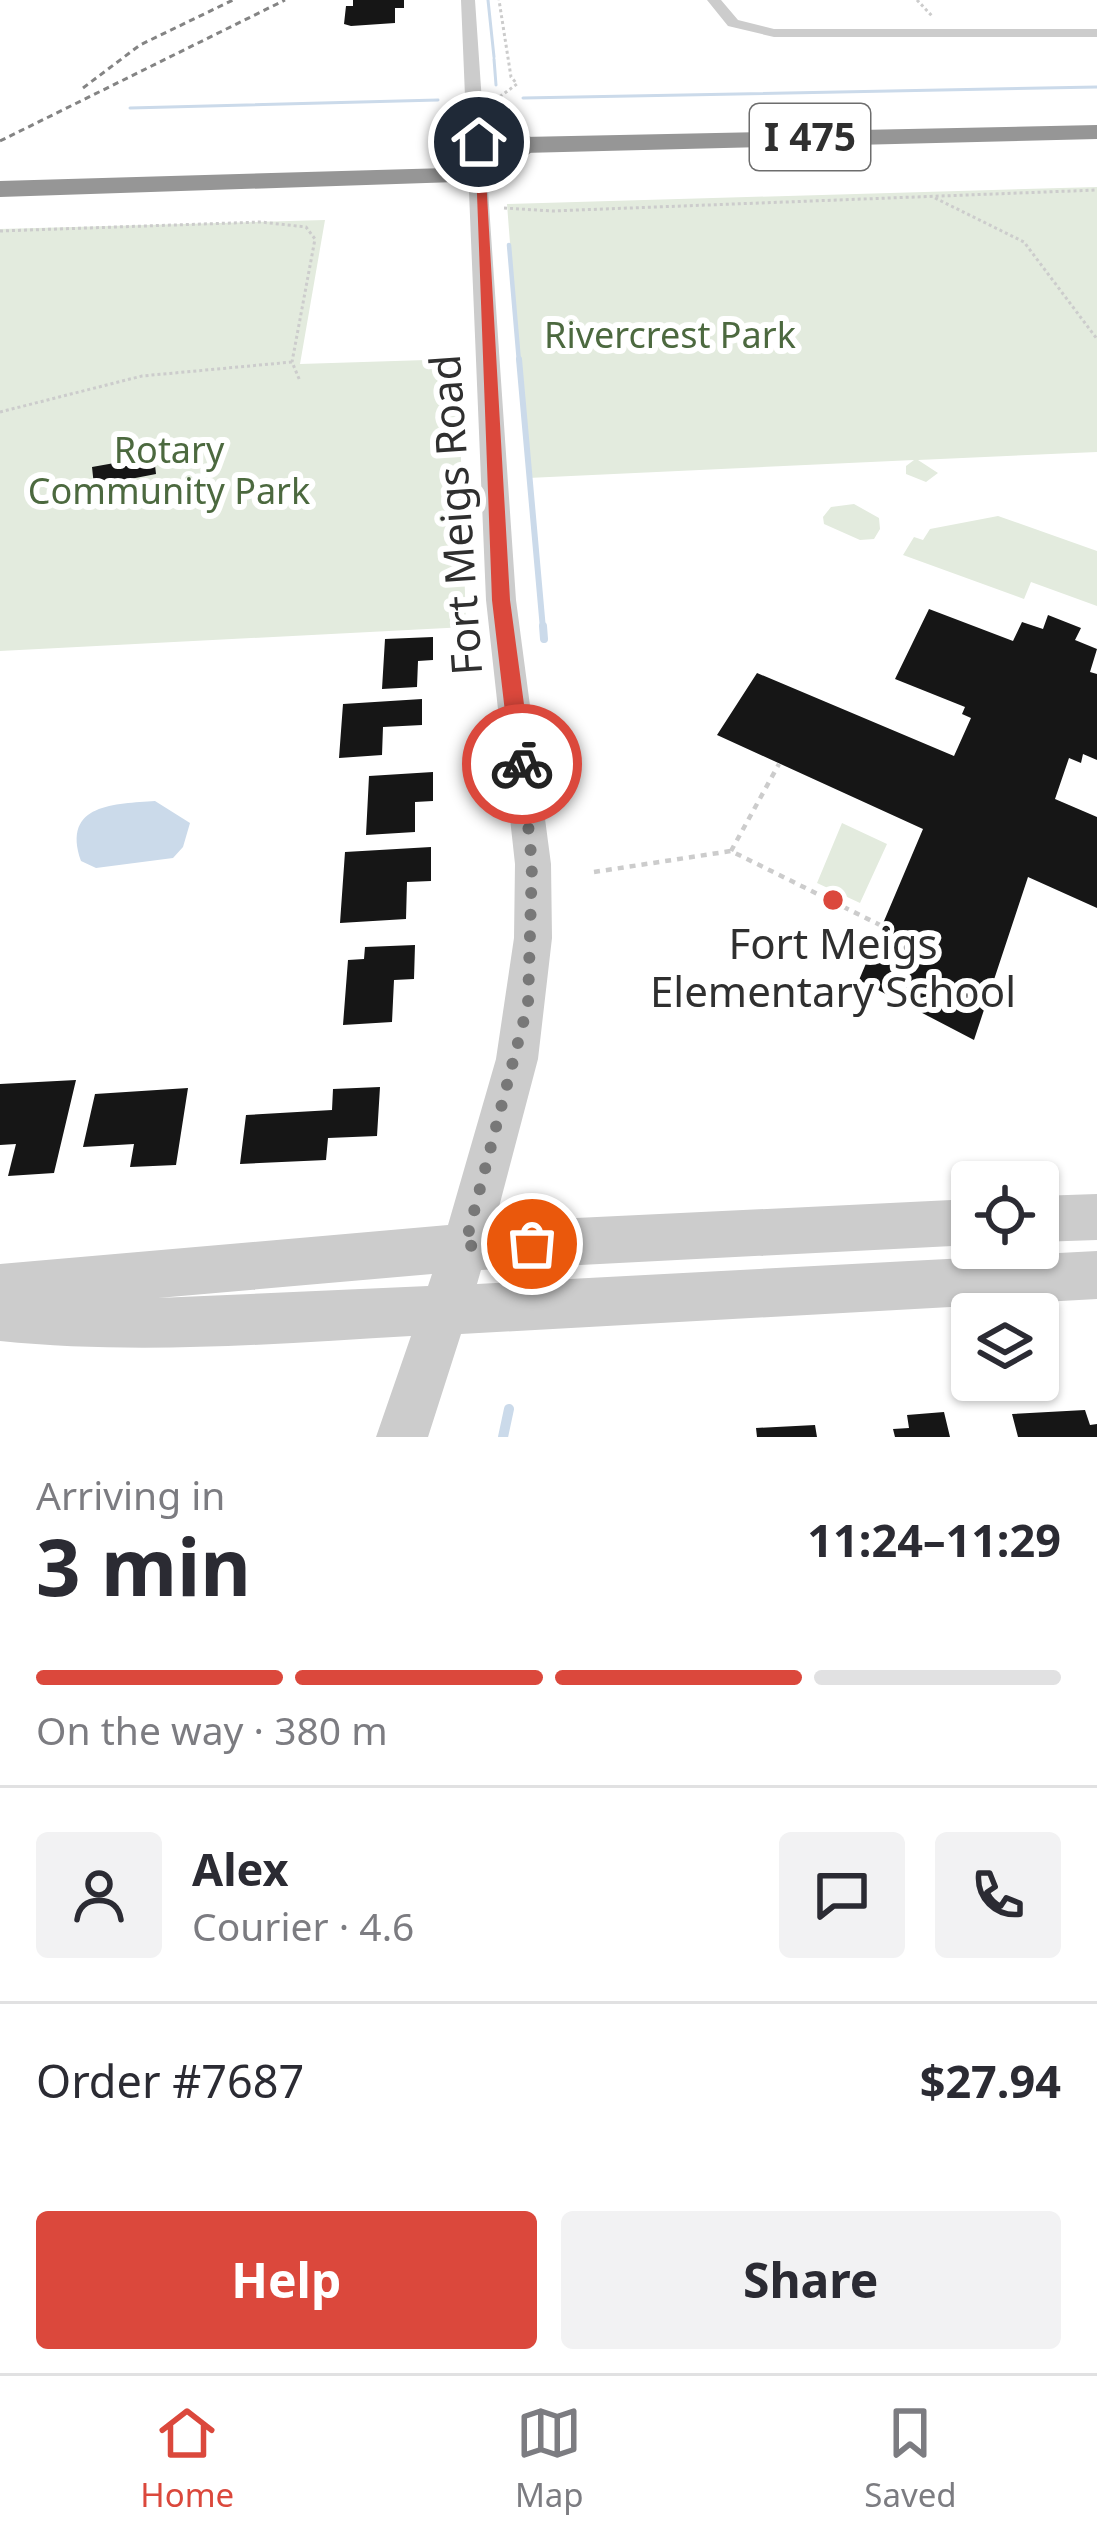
<!DOCTYPE html>
<meta charset="utf-8">
<style>
:root{--surface:#fff;--page:#f2f2f3;--text:#2b2b33;--muted:#7c7c81;--line:#e1e1e2;--accent:#db483c}
body{margin:0;font-family:"Noto Sans",sans-serif;background:var(--page);color:var(--text);height:100vh;display:flex;flex-direction:column;font-size:45px;white-space:nowrap}
*{box-sizing:border-box;margin:0}
p{font-size:39px;color:var(--muted)}
.icon{flex:none;width:66px;height:66px;fill:none;stroke:currentColor;stroke-width:2;stroke-linecap:round;stroke-linejoin:round}
.map{position:relative;height:1437px;overflow:hidden}
.side{display:flex;flex-direction:column;background:var(--surface);flex:1}
.side>*{flex:none}
.controls{position:absolute;left:951px;top:1161px;display:grid;gap:24px}
.controls a{display:grid;place-items:center;width:108px;height:108px;border-radius:12px;background:var(--surface);box-shadow:0 3px 9px #0004;font-size:60px}
.pin{position:absolute;display:grid;place-items:center;width:102px;height:102px;color:#fff;margin:-51px;border:6px solid #fff;border-radius:50%;box-shadow:0 3px 12px #0007}
.courier{position:absolute;display:grid;place-items:center;width:120px;height:120px;margin:-60px;border:9px solid #db483c;border-radius:50%;background:#fff;color:#222;box-shadow:0 3px 15px #0007}
.overview em{font-style:normal;font-weight:700}
.overview div{display:flex;flex-direction:column-reverse}
.overview{display:flex;align-items:center;justify-content:space-between;height:204px;padding:0 36px}
h1{font-size:78px;font-weight:700;line-height:90px}
.bar{display:grid;grid-template-columns:repeat(4,1fr);gap:18px 12px;align-content:center;height:144px;padding:0 36px}
.bar i{height:15px;border-radius:9px;background:var(--line)}
.bar .selected{background:var(--accent)}
.bar p{grid-column:span 4}
.line{display:flex;align-items:center;gap:30px;padding:0 36px;border-top:3px solid var(--line)}
.line div{flex:1}
.round{display:grid;place-items:center;flex:none;width:126px;height:126px;border-radius:12px;background:var(--page)}
.button{display:flex;gap:24px;margin-top:auto;padding:24px 36px}
.button a{flex:1;height:138px;border-radius:12px;background:var(--accent);color:#fff;font-size:48px;font-weight:700;line-height:138px;text-align:center}
.button a+a{background:var(--page);color:var(--text)}
.tabs{display:flex;justify-content:space-around;align-items:center;height:168px;border-top:3px solid var(--line);background:var(--surface);font-size:33px;color:var(--muted)}
.tabs a{display:grid;justify-items:center;gap:6px}
.tabs .selected{color:var(--accent)}
.map>svg:first-child{display:block}
.green{fill:#e3ebde}
.water{fill:#cbdaea}
.lines{fill:none;stroke-linecap:round;stroke-linejoin:round}
.stream-far4{stroke:#cbdaea;stroke-width:3}
.stream-far3{stroke:#cbdaea;stroke-width:4.5}
.stream-far2{stroke:#cbdaea;stroke-width:6}
.stream-far1{stroke:#cbdaea;stroke-width:8}
.stream{stroke:#cbdaea;stroke-width:10}
.building{fill:#161616}
.path-far1{stroke:#ccc;stroke-width:3;stroke-dasharray:3 3;stroke-linecap:butt}
.path{stroke:#ccc;stroke-width:4.5;stroke-dasharray:6 6;stroke-linecap:butt}
.minor{fill:#ccc;fill-rule:evenodd}
.highway{fill:#969696;fill-rule:evenodd}
.rail{stroke:#848484;stroke-width:3;stroke-dasharray:6 4.5;stroke-linecap:butt}
.highway-bridge{stroke:#969696;stroke-width:22}
.route{fill:#db483c}
.done{stroke:#787878;stroke-width:12;stroke-dasharray:0 21.6}
.poi-dot{fill:#db483c;stroke:#fff;stroke-width:4.5}
.labels{text-anchor:middle;stroke-width:12;stroke-linejoin:round;paint-order:stroke}
.far-park-label{font-size:36px;fill:#4c693f;stroke:#fff}
.shield{fill:#fff;stroke:#6d6d6d;stroke-width:3}
.shield-label{font-size:39px;font-weight:bold;fill:#2f2f2f}
.street-label{font-size:42px;fill:#2f2f2f;stroke:#fff}
.poi-label{font-size:42px;fill:#2f2f2f;stroke:#fff}
</style>
<div class="map">
<svg width="1097" height="1437" viewBox="0 0 1097 1437">
<rect width="100%" height="100%" fill="#fff"/>
<!-- green -->
<path class="green" d="M1097 187V452L918 460 938 473 926 482 906 474V466L914 460 528 478 507 204Z
M325 220 300 364 458 359 466 627 0 651V229Z
M854 504 879 518 880 529 874 539 860 540 824 524 823 517 831 507Z
M998 516 1097 551V606L1031 582 1024 599 903 555 914 537 923 540 930 529Z
M842 823 887 844 860 903 817 883Z"/>
<!-- water -->
<path class="water" d="M155 801 190 823 183 847 173 858 96 868 81 861C61 803 116 804 155 801Z"/>
<g class="lines">
<!-- stream-far4 -->
<path class="stream-far4" d="M488 0 494 57
M494 59 496 85
M523 98 1097 87
M130 108 438 100"/>
<!-- stream-far3 -->
<path class="stream-far3" d="M509 245 519 362"/>
<!-- stream-far2 -->
<path class="stream-far2" d="M519 359 543 629"/>
<!-- stream-far1 -->
<path class="stream-far1" d="M543 626 544 639"/>
<!-- stream -->
<path class="stream" d="M503 1437 509 1409"/>
</g>
<!-- building -->
<path class="building" d="M353 0H404V8H395V23L351 26 344 24 346 6H353Z
M154 456 156 474 94 486 92 467Z
M929 609 1013 641 1022 622 1043 629 1048 615 1081 628 1075 640 1097 649 1090 672 1097 674V760L1083 754 1081 763 1069 758 1055 799 1097 817V908L1028 877 974 1040 859 980 923 829 717 735 757 673 954 756 971 718 962 714 965 707 895 679Z
M433 637V660L418 661 417 687 382 689 385 639Z
M422 699V725L383 727 382 755 339 758 343 704Z
M433 772V801L415 802V832L366 835 369 776Z
M431 847V881L407 882 406 919 340 923 345 852Z
M415 945 414 979 394 980 392 1022 343 1025 348 960 364 959 365 947Z
M76 1080 54 1173 8 1176 16 1144 0 1145V1084Z
M380 1087 377 1136 328 1138 326 1160 240 1164 246 1115 332 1110 333 1089Z
M188 1088 176 1165 130 1167 134 1144 83 1147 95 1094Z
M1085 1410 1090 1425 1097 1424V1437H1018L1012 1414Z
M944 1412 950 1437H895L893 1429 909 1428 907 1415Z
M815 1425 817 1437H757L756 1428Z"/>
<g class="lines">
<!-- path-far1 -->
<path class="path-far1" d="M917 0 932 16
M495 100 517 84 511 77 499 0
M935 198 1024 242 1097 339
M504 208 552 211 1097 190
M0 231 261 222 306 227 315 239 292 362 300 381
M0 412 142 376 292 362"/>
<!-- path -->
<path class="path" d="M731 851 779 764
M594 872 731 851 882 926"/>
<!-- minor -->
<path class="minor" d="M461 0H475L516 600 551 864 552 938 538 1059 495 1222 972 1199V1245L481 1270 477 1284 1097 1251V1299L461 1334 428 1437H376L411 1336C274 1344 137 1355 0 1341V1264L448 1225 496 1059 514 938 515 864 486 600ZM432 1274 428 1286 158 1298Z
M707 0H721L738 20 774 29H1097V37H774L728 26Z
M1097 1194V1240L1038 1242V1196Z"/>
<!-- highway -->
<path class="highway" d="M1097 125V139L523 153 510 145 523 137Z
M447 168 456 170 460 176 456 182 0 197V181Z"/>
<!-- rail -->
<path class="rail" d="M83 88 140 45 233 0
M0 141 285 0"/>
<!-- highway-bridge -->
<path class="highway-bridge" d="M442 147 523 145"/>
</g>
<!-- route -->
<path class="route" d="M475 140 484 142 510 600 532 764 522 772 511 764 492 600Z"/>
<g class="lines">
<!-- done -->
<path class="done" d="M522 764 532 864 528 1004 465 1246 532 1244"/>
</g>
<!-- markers -->
<circle class="poi-dot" cx="833" cy="900" r="12"/>
<g class="labels">
<!-- far-park labels -->
<g class="far-park-label">
<text x="670" y="348">Rivercrest Park</text>
<text x="169" y="463">Rotary<tspan x="169" dy="41">Community Park</tspan></text>
</g>
<!-- shield labels -->
<rect class="shield" x="750" y="104" width="120" height="66" rx="9"/>
<g class="shield-label">
<text x="810" y="151">I 475</text>
</g>
<!-- street labels -->
<g class="street-label">
<text transform="translate(456 515) rotate(-94)" y="15">Fort Meigs Road</text>
</g>
<!-- poi labels -->
<g class="poi-label">
<text x="833" y="959">Fort Meigs<tspan x="833" dy="48">Elementary School</tspan></text>
</g>
</g>
</svg>
<div class="controls">
<a><svg class="icon" aria-label="locate" viewBox="0 0 24 24"><circle cx="12" cy="12" r="6"/><path d="M12 2v4M12 18v4M2 12h4M18 12h4"/></svg></a>
<a><svg class="icon" aria-label="layers" viewBox="0 0 24 24"><path d="M12 4l9 5-9 5-9-5zM3 14l9 5 9-5"/></svg></a>
</div>
<div class="pin" style="left:532px;top:1244px;background:#ea580c"><svg class="icon" aria-label="bag" viewBox="0 0 24 24"><path d="M5 8h14l-1 12H6zM9 8a3 3 0 0 1 6 0"/></svg></div>
<div class="pin" style="left:479px;top:142px;background:#1f2937"><svg class="icon" aria-label="home" viewBox="0 0 24 24"><path d="M3 11l9-7 9 7M6 9v11h12V9"/></svg></div>
<div class="courier" style="left:522px;top:764px"><svg class="icon" aria-label="bike" viewBox="0 0 24 24"><circle cx="6" cy="16" r="4"/><circle cx="18" cy="16" r="4"/><path d="M6 16l4-8h5l3 8M10 8l3 8H6M13 5h3"/></svg></div>
</div>
<section class="side">
<div class="overview"><div><h1>3 min</h1><p>Arriving in</p></div><em>11:24–11:29</em></div>
<div class="bar"><i class="selected"></i><i class="selected"></i><i class="selected"></i><i></i><p>On the way · 380 m</p></div>
<div class="line" style="height:216px"><a class="round"><svg class="icon" aria-label="person" viewBox="0 0 24 24"><circle cx="12" cy="8" r="4"/><path d="M4 21q1-7 8-7t8 7"/></svg></a><div><b>Alex</b><p>Courier · 4.6</p></div><a class="round"><svg class="icon" aria-label="chat" viewBox="0 0 24 24"><path d="M4 5h16v11H9l-5 4z"/></svg></a><a class="round"><svg class="icon" aria-label="phone" viewBox="0 0 24 24"><path d="M5 4h4l2 5-3 2q2 4 5 5l2-3 5 2v4C11 20 4 13 5 4z"/></svg></a></div>
<div class="line" style="height:156px"><div>Order #7687</div><b>$27.94</b></div>
<div class="button"><a>Help</a><a>Share</a></div>
</section>
<nav class="tabs">
<a class="selected"><svg class="icon" aria-label="home" viewBox="0 0 24 24"><path d="M3 11l9-7 9 7M6 9v11h12V9"/></svg>Home</a>
<a><svg class="icon" aria-label="map" viewBox="0 0 24 24"><path d="M3 6l6-2 6 2 6-2v14l-6 2-6-2-6 2zM9 4v14M15 6v14"/></svg>Map</a>
<a><svg class="icon" aria-label="saved" viewBox="0 0 24 24"><path d="M7 4h10v16l-5-4-5 4z"/></svg>Saved</a>
</nav>
